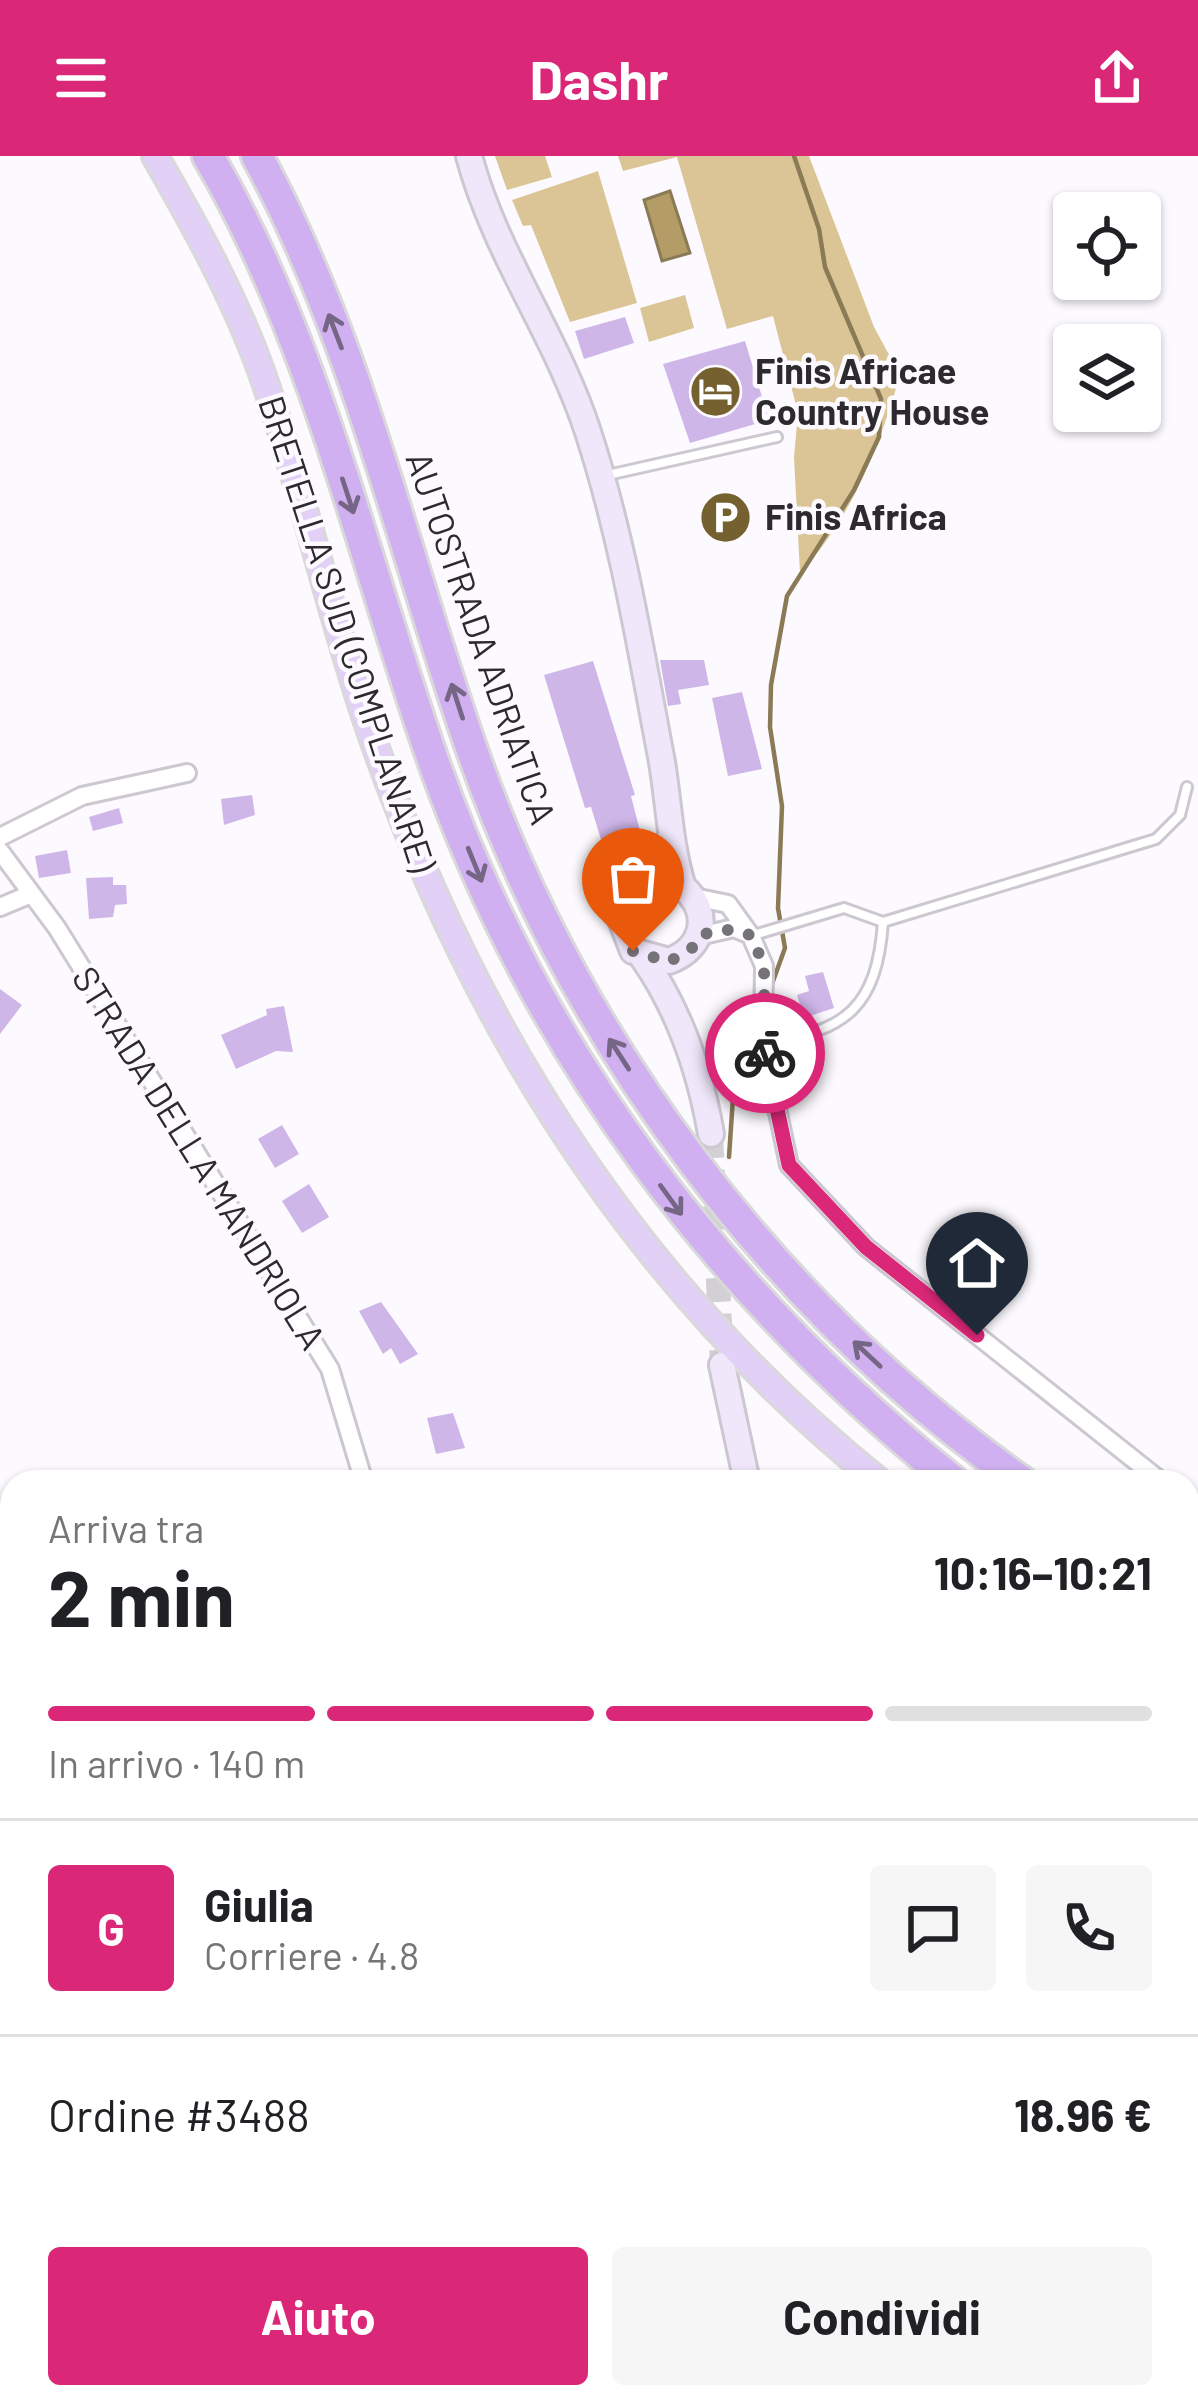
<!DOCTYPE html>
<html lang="it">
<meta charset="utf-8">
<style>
:root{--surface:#fff;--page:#f6f6f6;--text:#202124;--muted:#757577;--line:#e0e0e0;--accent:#db2777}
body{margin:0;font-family:Barlow,sans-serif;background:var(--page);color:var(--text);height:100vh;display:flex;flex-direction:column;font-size:45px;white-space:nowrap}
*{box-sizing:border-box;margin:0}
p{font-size:39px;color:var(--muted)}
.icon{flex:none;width:66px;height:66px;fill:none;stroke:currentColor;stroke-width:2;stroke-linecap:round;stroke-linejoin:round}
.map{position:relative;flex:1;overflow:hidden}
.panel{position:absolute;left:0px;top:1314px;width:1200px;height:939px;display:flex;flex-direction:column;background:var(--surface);border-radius:36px 36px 0 0;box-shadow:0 3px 9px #0004}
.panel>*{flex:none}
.fabs{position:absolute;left:1053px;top:36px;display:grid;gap:24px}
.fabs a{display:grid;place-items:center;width:108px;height:108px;border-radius:12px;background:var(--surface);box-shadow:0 3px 9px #0004;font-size:60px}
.pin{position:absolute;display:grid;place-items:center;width:102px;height:102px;color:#fff;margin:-123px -51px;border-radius:50% 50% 50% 0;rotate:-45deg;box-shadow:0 0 12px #0007}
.pin .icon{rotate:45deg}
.courier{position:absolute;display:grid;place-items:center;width:120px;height:120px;margin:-60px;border:9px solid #db2777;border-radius:50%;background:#fff;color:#222;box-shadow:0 3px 15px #0007}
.head em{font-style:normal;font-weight:700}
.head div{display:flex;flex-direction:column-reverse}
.head{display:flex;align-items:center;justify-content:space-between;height:204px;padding:0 48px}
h1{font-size:78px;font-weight:700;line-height:90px}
.bar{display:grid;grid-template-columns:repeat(4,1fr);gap:18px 12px;align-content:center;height:144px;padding:0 48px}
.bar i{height:15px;border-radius:9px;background:var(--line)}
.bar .selected{background:var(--accent)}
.bar p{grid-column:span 4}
.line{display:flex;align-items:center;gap:30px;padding:0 48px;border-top:3px solid var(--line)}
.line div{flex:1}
.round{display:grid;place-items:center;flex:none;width:126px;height:126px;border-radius:12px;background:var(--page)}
.primary-button{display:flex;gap:24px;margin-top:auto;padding:24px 48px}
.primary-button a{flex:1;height:138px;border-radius:12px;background:var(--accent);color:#fff;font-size:48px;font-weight:700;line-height:138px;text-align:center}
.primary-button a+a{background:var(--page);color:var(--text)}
header{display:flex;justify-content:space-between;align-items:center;height:156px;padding:0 48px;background:var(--accent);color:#fff;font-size:54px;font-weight:700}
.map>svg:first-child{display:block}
.green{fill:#dbc596}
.water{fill:#b49c67;stroke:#8b7a56;stroke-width:3}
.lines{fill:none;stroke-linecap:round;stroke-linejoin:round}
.stream{stroke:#8b7a56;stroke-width:4.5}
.canal{stroke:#b49c67;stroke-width:18}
.building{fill:#cfb6e9}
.secondary-tunnel{stroke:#d2d0d4;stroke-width:24;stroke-dasharray:24 12;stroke-linecap:butt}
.service-casing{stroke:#ccc7d1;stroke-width:14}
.minor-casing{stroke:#ccc7d1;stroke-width:22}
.tertiary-casing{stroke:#ccc7d1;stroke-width:27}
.secondary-casing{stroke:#ccc7d1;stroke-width:30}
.primary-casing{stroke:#d9d9d9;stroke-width:30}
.motorway-casing{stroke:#d9d9d9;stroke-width:36}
.path{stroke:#9f9da1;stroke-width:3;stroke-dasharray:9 9;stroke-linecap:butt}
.service{stroke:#fff;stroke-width:8}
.minor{stroke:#fff;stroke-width:16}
.tertiary{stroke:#fff;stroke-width:21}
.secondary{stroke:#f1e7fb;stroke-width:24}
.primary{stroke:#e3d0f7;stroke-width:24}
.motorway{stroke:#d1b0f1;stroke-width:30}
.oneway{stroke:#766686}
.done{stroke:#757377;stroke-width:12;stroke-dasharray:0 21.6}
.route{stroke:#db2777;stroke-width:15}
.labels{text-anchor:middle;stroke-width:9;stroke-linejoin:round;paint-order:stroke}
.poi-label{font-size:36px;font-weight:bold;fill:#2c2a2e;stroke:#fcfafe;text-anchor:start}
.street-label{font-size:36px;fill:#2c2a2e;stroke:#fcfafe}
</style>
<header><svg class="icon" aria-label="menu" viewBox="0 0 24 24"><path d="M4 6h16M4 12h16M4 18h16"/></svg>Dashr<svg class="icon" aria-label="share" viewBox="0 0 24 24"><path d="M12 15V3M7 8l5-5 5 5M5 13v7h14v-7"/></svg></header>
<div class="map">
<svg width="1198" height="2251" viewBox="0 0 1198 2251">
<rect width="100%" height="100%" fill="#fcfafe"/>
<!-- green -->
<path class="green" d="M495 0H545L552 21 507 34Z
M618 0H809L874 171 900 219C879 292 852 361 800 417L794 301 798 257 773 160 727 173 677 1 623 15Z
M598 15 637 147 570 166 531 69 523 70 512 44Z
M685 139 694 172 649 186 640 152Z
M561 2241H825L826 2251H551Z"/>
<!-- water -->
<path class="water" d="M670 35 690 97 662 105 644 44Z"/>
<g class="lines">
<!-- stream -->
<path class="stream" d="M772 828 785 792 778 752 782 650 770 571 771 529 787 440 854 334 879 281 881 243 825 111 819 73 794 0
M729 1001 737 882 756 853
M740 1234 752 1293"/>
<!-- canal -->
<path class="canal" d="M531 2251 535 2241"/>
</g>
<!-- building -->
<path class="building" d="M625 161 634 187 584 203 575 175Z
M745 185 769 264 690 287 663 208Z
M660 504H704L709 529 678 534 681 548 668 550Z
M593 505 635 639 631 640 641 679 603 690 591 651 585 652 544 519Z
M742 536 762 613 728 620 712 542Z
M252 639 255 659 224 669 221 643Z
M119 652 123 667 93 675 89 661Z
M67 694 71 717 39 722 35 700Z
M113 721V729H126L127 748 115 749 113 761 89 763 86 722Z
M823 816 834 852 804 862 797 839 809 835 805 820Z
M0 833 22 849 0 878Z
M284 850 293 896 276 895 236 913 221 879 267 859 266 853Z
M282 969 299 998 275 1012 258 983Z
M309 1028 329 1061 302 1077 282 1045Z
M381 1146 418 1198 400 1208 391 1192 383 1198 359 1155Z
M453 1257 465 1292 436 1298 427 1262Z"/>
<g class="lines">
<!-- secondary-tunnel -->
<path class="secondary-tunnel" d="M711 978 722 1209"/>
<defs>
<path id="service" d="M608 319 777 281
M754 779 844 752 883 766 1156 683 1180 659 1187 631
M766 886C847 876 877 850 883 766
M0 1952 12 1948"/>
<path id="minor" d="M0 681 82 640 187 617
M0 695 57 772 330 1213 364 1326
M694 741 728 748 751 780 764 810 763 886 789 1009 866 1091 1162 1326
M0 751 31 738
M699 780 734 772 751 779
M1188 1344 1198 1350
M0 1852 12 1860
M1188 2102 1198 2094
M347 2241 353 2251
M845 2241V2251
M1059 2241 1066 2251
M402 2251 428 2241"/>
<path id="tertiary" d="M493 2251 494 2241"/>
<path id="secondary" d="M469 0C495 98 557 180 588 276 623 383 641 496 662 606 669 649 670 690 683 731
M650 726 683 731C712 757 704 792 669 805L633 795 620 761C629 728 656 728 669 684
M643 802C680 855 700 914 711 978
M722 1209 747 1326
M1040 2241 1042 2251"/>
<path id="primary" d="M155 0C197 73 239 149 266 229 304 341 330 457 368 569 470 867 632 1127 880 1326
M1188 1538 1198 1544"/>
<path id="motorway" d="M208 0C318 188 363 406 435 610 537 897 718 1136 954 1326
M257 0C359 187 403 398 473 597 575 887 771 1148 1022 1326
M1188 1437 1198 1443
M1188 1488 1198 1494"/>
</defs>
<!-- service casing -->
<use href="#service" class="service-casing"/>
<!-- minor casing -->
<use href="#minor" class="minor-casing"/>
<!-- tertiary casing -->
<use href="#tertiary" class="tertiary-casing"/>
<!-- secondary casing -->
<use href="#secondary" class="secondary-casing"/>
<!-- primary casing -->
<use href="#primary" class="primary-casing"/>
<!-- motorway casing -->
<use href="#motorway" class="motorway-casing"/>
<!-- path -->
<path class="path" d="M674 2251 693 2241"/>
<!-- service -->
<use href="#service" class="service"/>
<!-- minor -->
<use href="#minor" class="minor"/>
<!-- tertiary -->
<use href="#tertiary" class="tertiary"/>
<!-- secondary -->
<use href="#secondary" class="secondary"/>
<!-- primary -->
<use href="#primary" class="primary"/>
<!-- motorway -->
<use href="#motorway" class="motorway"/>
</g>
<!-- one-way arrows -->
<defs><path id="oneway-shaft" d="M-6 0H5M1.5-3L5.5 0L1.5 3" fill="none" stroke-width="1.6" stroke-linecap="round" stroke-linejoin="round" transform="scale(3)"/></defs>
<g class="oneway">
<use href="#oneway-shaft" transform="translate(335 175) rotate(-111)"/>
<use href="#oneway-shaft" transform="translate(348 340) rotate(72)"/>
<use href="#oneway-shaft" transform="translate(457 545) rotate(-108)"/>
<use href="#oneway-shaft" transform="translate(475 709) rotate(68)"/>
<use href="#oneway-shaft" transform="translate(619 898) rotate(-123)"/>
<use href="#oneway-shaft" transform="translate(671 1044) rotate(54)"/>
<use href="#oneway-shaft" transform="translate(867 1198) rotate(-137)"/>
</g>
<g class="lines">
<!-- done -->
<path class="done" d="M633 795 669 806 692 792 699 780C720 773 731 771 752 780L764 811 765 897"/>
<!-- route -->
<path class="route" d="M765 897 789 1009 866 1091 977 1179"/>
</g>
<!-- icons -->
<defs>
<symbol id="hotel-disc" viewBox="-11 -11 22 22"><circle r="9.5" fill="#75602f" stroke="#fcfafe"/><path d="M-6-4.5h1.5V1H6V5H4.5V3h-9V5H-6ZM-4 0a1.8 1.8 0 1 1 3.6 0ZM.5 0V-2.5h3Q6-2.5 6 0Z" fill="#fff"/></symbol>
<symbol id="parking-disc" viewBox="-11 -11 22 22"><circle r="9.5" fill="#75602f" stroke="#fcfafe"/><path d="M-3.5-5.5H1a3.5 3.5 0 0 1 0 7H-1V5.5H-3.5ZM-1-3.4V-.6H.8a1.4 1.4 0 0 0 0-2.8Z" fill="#fff"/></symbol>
</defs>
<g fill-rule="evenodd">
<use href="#hotel-disc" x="686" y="206" width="59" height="59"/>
<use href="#parking-disc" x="696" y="332" width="59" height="59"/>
</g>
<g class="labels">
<!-- poi labels -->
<g class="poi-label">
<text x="755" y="228">Finis Africae<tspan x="755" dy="41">Country House</tspan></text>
<text x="765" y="374">Finis Africa</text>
</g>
<!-- street labels -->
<g class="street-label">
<text transform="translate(347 478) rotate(72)" y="13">BRETELLA SUD (COMPLANARE)</text>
<text transform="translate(481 482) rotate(71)" y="13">AUTOSTRADA ADRIATICA</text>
<text transform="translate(199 1002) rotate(58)" y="13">STRADA DELLA MANDRIOLA</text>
</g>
</g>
</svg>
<div class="fabs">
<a><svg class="icon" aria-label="locate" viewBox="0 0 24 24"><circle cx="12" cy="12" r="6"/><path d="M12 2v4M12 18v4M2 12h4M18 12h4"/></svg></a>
<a><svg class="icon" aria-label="layers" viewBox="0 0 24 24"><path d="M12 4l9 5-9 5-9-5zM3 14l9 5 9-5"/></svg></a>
</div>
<div class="pin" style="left:633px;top:795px;background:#ea580c"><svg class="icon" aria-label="bag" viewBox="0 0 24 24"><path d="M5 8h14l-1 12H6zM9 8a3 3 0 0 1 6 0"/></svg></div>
<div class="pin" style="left:977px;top:1179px;background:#1f2937"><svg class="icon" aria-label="home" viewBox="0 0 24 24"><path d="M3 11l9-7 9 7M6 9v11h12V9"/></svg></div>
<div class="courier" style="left:765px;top:897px"><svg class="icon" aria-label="bike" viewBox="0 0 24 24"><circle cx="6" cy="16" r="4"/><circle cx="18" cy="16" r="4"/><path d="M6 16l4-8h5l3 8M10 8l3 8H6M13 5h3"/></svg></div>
<section class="panel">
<div class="head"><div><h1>2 min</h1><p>Arriva tra</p></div><em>10:16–10:21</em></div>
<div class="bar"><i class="selected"></i><i class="selected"></i><i class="selected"></i><i></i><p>In arrivo · 140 m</p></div>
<div class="line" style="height:216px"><b class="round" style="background:var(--accent);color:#fff">G</b><div><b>Giulia</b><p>Corriere · 4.8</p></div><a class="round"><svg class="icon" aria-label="chat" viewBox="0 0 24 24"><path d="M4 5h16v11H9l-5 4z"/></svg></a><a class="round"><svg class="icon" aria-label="phone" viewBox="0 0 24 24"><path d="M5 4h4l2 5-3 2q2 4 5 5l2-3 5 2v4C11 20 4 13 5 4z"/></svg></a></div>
<div class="line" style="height:156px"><div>Ordine #3488</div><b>18.96 €</b></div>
<div class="primary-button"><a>Aiuto</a><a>Condividi</a></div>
</section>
</div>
